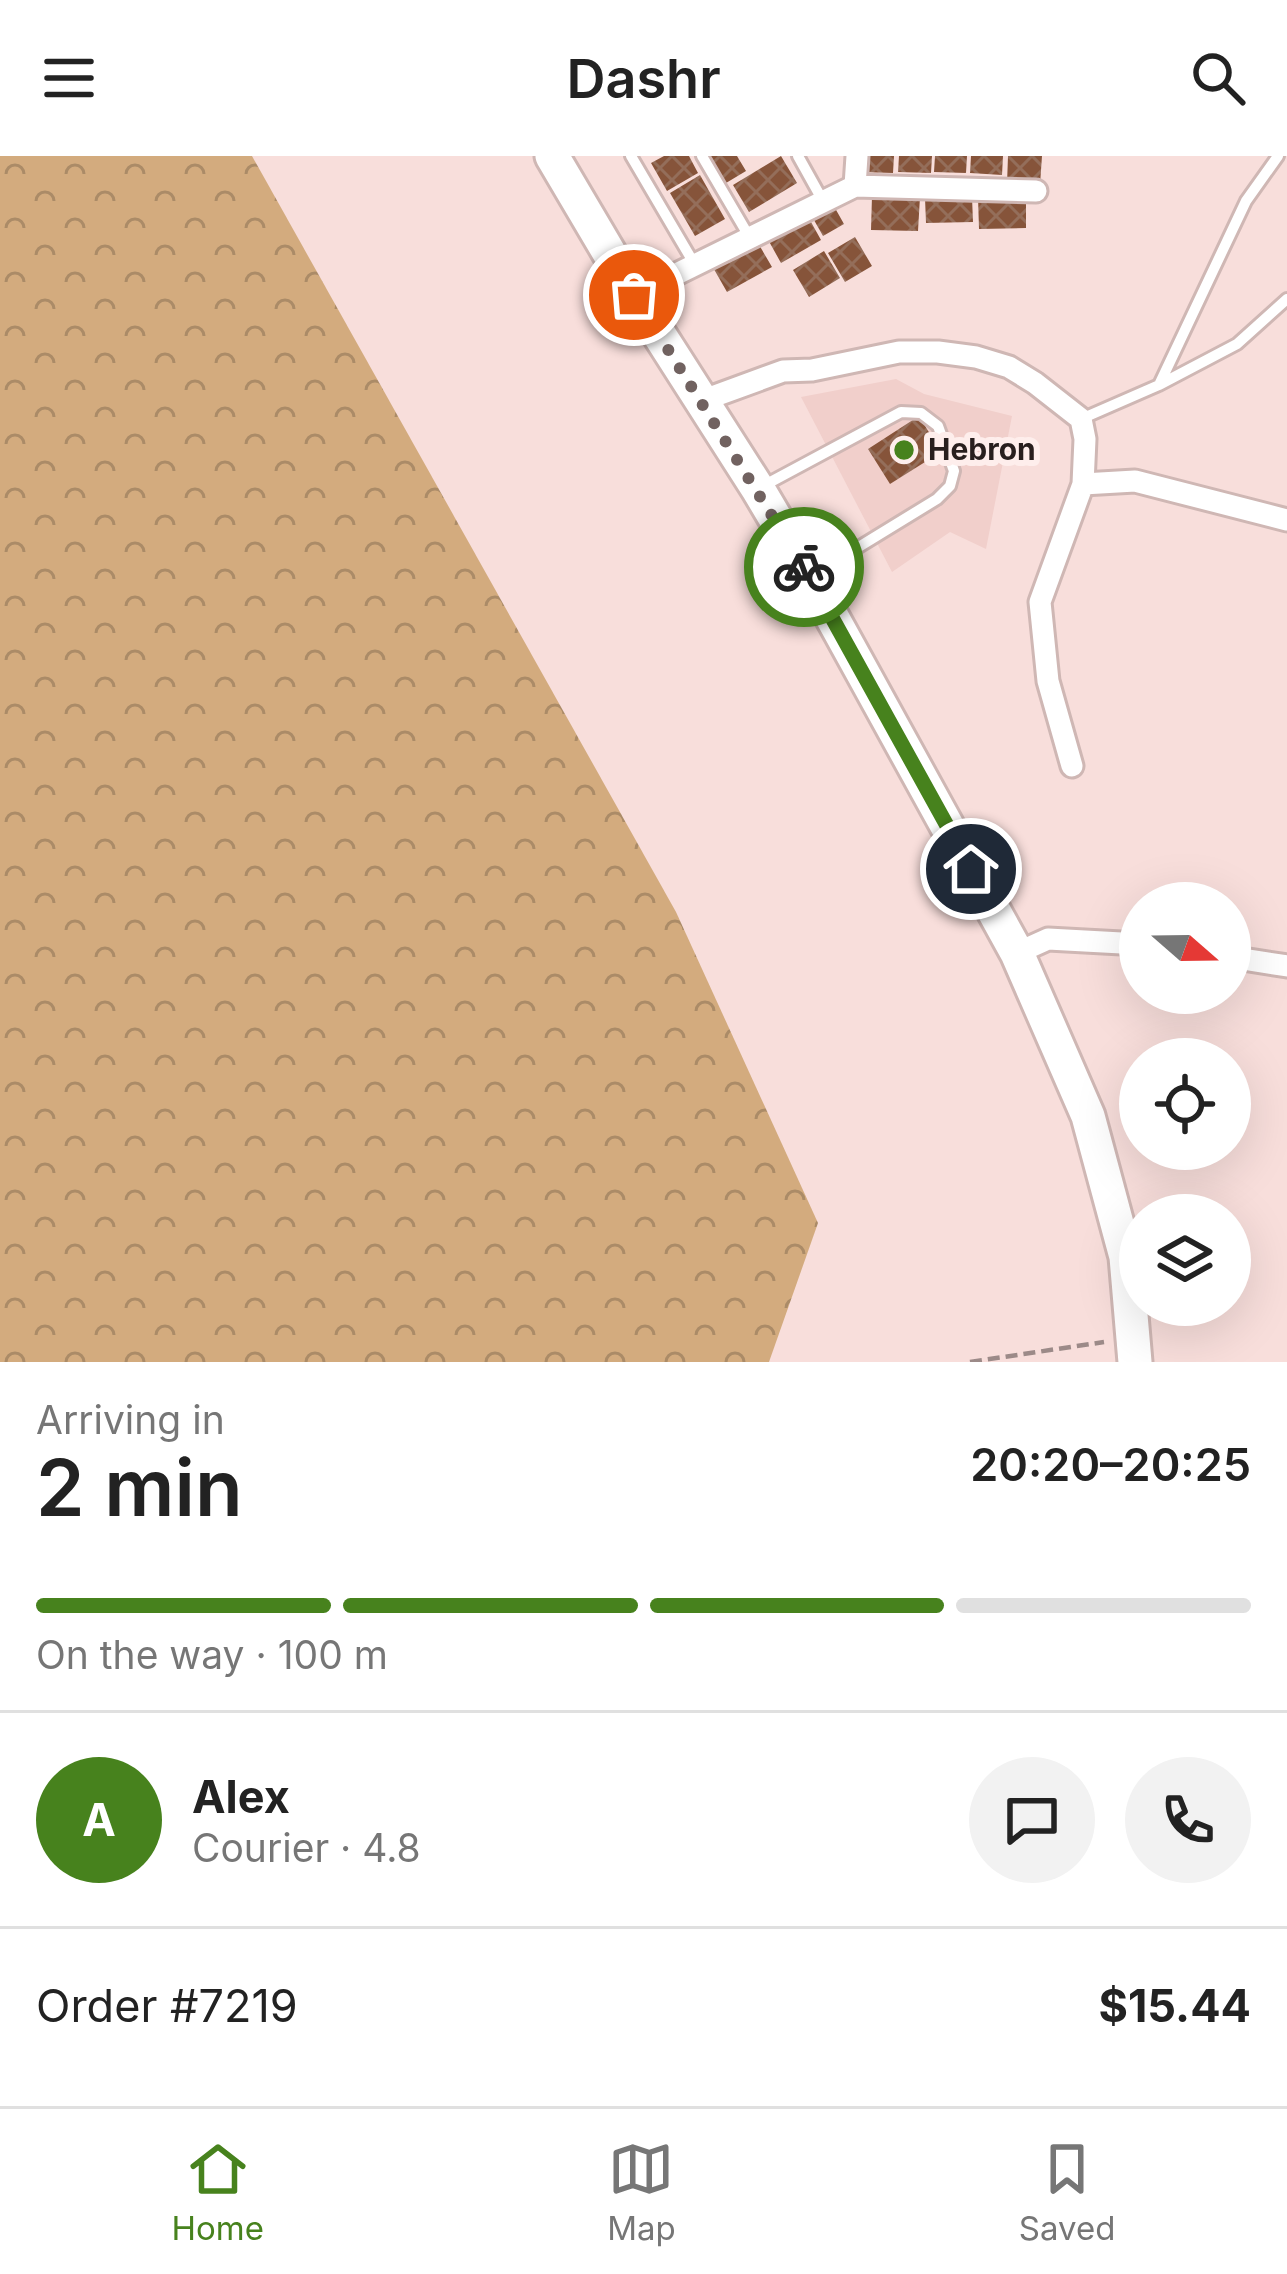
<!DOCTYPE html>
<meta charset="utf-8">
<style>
:root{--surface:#fff;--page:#f2f2f2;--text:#222;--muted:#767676;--line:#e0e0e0;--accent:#47821d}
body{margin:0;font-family:Inter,sans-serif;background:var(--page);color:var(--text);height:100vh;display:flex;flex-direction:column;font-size:45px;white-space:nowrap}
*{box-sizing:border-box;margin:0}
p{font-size:39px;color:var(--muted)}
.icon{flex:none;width:66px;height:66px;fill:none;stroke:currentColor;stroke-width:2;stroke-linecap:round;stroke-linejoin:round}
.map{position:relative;height:1206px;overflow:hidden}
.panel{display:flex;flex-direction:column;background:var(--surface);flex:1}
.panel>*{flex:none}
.needle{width:78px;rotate:110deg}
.fabs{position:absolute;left:1119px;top:726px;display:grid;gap:24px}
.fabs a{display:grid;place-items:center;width:132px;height:132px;border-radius:50%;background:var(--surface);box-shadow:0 12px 48px #0002;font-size:60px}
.pin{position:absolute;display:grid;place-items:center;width:102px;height:102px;color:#fff;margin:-51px;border:6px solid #fff;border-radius:50%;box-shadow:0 3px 12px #0007}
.courier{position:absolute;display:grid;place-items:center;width:120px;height:120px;margin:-60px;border:9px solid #47821d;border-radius:50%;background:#fff;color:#222;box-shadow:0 3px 15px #0007}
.summary em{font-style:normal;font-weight:600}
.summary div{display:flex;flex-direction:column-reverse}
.summary{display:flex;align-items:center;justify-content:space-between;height:204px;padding:0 36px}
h1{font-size:78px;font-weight:600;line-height:90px}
.bar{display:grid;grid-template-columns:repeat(4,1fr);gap:18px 12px;align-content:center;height:144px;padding:0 36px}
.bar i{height:15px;border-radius:9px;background:var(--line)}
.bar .selected{background:var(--accent)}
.bar p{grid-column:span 4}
.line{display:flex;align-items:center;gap:30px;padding:0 36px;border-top:3px solid var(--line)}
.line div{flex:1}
.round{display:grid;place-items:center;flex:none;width:126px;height:126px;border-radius:63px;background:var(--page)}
header{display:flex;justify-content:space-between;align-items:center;height:156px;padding:0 36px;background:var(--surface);font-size:54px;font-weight:600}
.dock{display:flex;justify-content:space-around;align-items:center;height:168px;border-top:3px solid var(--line);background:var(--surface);font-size:33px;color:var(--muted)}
.dock a{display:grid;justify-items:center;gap:6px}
.dock .selected{color:var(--accent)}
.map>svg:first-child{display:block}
.built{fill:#f1cfcb}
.forest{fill:url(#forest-crowns)}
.building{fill:url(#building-cross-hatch)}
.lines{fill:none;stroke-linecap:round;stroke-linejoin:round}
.lane-casing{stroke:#cfb7b4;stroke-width:16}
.street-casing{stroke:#cfb7b4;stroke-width:27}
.primary-casing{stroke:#cfb7b4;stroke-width:39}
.path{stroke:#9c8a88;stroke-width:4.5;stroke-dasharray:12 6;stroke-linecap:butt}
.lane{stroke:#fff;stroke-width:10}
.street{stroke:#fff;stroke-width:21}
.primary{stroke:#fff;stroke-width:33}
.done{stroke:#716260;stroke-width:12;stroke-dasharray:0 21.6}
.route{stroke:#47821d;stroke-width:15}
.poi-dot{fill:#47821d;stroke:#feeeec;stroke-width:4.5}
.labels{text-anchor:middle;stroke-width:12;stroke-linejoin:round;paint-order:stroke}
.poi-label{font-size:30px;font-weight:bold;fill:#281f1e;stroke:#feeeec;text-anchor:start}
</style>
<header><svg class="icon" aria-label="menu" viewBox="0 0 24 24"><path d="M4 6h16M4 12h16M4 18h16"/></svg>Dashr<svg class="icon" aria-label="search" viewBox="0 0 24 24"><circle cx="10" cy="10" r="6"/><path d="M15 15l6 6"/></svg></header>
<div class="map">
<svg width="1287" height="1206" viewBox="0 0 1287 1206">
<defs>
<pattern id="forest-crowns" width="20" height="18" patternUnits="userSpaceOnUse" patternTransform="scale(3)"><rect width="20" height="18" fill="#d3ab7e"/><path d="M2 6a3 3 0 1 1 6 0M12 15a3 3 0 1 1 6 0" fill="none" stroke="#ab8b67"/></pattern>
<pattern id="building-cross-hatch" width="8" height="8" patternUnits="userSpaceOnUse" patternTransform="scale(3)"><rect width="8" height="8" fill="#86543a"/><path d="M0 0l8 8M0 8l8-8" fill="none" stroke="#946e5a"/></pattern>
</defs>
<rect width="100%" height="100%" fill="#f8dedb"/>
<!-- built -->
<path class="built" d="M896 223 924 238 1012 260 986 393 950 376 892 416 801 241Z"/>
<!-- forest -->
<path class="forest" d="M0 0H252L676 756 818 1067 769 1206H0Z"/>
<!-- building -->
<path class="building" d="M664 0H689L698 17 667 35 651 7Z
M703 0H737L746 15 721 30Z
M781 0 797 27 749 56 733 29Z
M862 0H894L893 17 861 16Z
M899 0H932L931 17 898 16Z
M935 0H967L966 17 934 16Z
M971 0H1003L1002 19 970 17Z
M1008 0H1042L1040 29 1007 28Z
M700 19 725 63 695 80 670 37Z
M872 40 920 41 918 75 871 74Z
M1026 40V72L979 73 978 41Z
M972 41 973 66 926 67 925 42Z
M831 45 844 68 823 80 810 57Z
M806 57 821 84 781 107 766 80Z
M855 81 872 110 845 126 828 97Z
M755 82 772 111 727 136 711 108Z
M824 95 840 122 809 141 793 114Z
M919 260 941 296 890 328 868 293Z"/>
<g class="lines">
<defs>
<path id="lane" d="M631 0 695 109
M702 0 750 82
M798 0 823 45
M1159 229 1246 45 1278 0
M1081 263 1159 229 1237 188 1287 143
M763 330 901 256 921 257 938 270 954 315 950 330 937 343 813 419"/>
<path id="street" d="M855 30 857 0
M634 139 855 30 1036 35
M701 245 783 215 812 214 899 196H938L976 201 1009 211 1035 227 1081 263 1085 283 1083 328
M1072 610 1048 525 1040 446 1083 328 1135 325 1287 364
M1017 797 1048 783 1140 788
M1230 801 1287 810"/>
<path id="primary" d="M552 0 634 139 758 333 810 421 1017 797 1088 960 1126 1101 1135 1206"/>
</defs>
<!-- lane casing -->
<use href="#lane" class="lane-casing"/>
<!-- street casing -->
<use href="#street" class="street-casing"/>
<!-- primary casing -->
<use href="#primary" class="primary-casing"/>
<!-- path -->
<path class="path" d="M970 1206 1104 1186"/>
<!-- lane -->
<use href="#lane" class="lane"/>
<!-- street -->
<use href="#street" class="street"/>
<!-- primary -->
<use href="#primary" class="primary"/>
</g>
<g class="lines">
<!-- done -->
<path class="done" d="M634 139 804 411"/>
<!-- route -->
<path class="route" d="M804 411 971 713"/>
</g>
<!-- markers -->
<circle class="poi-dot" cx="904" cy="294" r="12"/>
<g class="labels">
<!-- poi labels -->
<g class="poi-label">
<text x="928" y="304">Hebron</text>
</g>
</g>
</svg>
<div class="fabs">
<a><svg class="needle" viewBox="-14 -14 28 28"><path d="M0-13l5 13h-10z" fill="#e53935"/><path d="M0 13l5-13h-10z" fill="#767676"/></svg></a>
<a><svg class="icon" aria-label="locate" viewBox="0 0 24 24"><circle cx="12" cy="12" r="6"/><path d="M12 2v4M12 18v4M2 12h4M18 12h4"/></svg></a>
<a><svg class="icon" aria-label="layers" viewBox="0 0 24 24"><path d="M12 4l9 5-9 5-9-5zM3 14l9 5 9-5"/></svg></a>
</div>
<div class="pin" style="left:634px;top:139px;background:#ea580c"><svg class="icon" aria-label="bag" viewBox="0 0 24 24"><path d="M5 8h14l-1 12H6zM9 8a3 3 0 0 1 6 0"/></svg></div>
<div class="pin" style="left:971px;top:713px;background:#1f2937"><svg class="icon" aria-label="home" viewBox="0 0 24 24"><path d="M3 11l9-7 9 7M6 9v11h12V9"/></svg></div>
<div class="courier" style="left:804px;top:411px"><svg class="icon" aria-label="bike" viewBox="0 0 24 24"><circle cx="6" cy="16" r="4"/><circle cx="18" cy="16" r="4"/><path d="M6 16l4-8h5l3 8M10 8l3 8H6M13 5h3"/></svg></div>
</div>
<section class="panel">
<div class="summary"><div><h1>2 min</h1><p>Arriving in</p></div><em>20:20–20:25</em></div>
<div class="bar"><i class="selected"></i><i class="selected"></i><i class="selected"></i><i></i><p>On the way · 100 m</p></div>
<div class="line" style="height:216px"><b class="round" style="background:var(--accent);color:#fff">A</b><div><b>Alex</b><p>Courier · 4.8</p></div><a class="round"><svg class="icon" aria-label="chat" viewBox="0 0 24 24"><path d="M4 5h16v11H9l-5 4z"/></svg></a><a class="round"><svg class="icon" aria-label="phone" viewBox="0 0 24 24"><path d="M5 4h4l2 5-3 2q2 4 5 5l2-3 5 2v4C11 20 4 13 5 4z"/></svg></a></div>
<div class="line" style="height:156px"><div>Order #7219</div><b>$15.44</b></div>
</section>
<nav class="dock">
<a class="selected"><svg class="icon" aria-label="home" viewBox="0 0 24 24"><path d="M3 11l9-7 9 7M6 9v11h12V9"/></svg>Home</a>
<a><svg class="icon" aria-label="map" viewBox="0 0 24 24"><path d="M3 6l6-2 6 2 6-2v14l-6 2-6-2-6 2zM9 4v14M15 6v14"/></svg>Map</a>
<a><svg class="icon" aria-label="saved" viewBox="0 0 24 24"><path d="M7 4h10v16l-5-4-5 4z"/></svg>Saved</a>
</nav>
